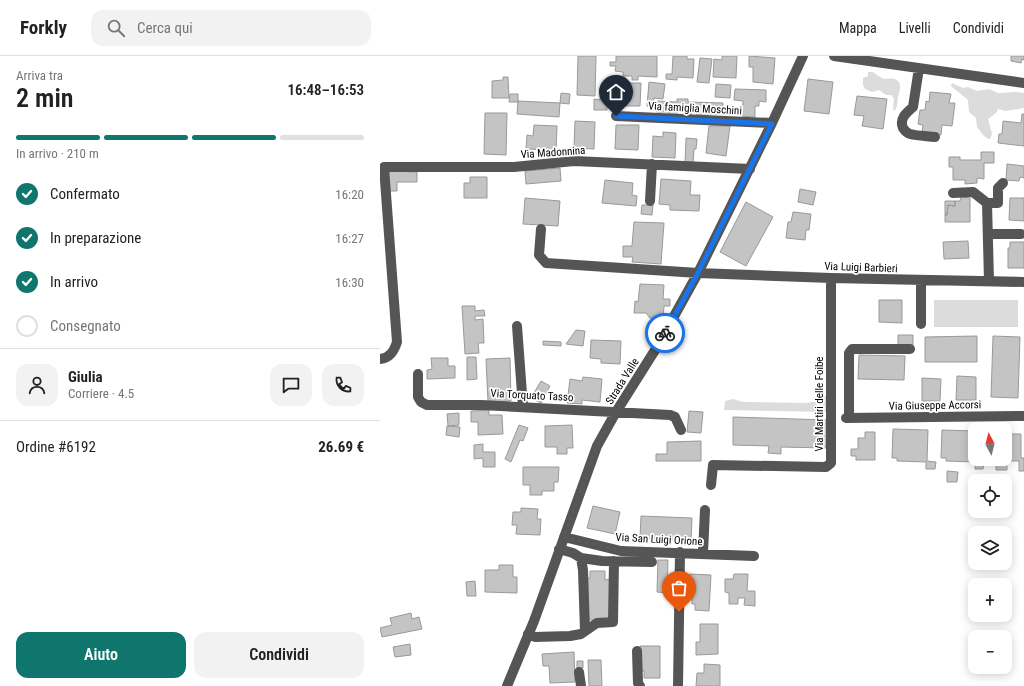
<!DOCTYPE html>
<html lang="it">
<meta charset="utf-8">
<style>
:root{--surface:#fff;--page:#f2f2f2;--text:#222;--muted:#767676;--line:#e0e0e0;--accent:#0f766e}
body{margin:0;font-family:"Roboto Condensed",sans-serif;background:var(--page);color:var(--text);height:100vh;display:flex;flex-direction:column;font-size:15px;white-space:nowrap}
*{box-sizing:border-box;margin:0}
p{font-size:13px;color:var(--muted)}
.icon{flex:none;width:22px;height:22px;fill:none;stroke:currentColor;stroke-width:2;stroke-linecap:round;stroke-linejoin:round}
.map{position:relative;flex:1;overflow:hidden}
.side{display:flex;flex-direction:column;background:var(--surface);width:380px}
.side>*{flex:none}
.needle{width:26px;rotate:353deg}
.controls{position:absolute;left:588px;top:366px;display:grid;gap:8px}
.controls a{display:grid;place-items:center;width:44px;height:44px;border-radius:8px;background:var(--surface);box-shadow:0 2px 10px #0003;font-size:20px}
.pin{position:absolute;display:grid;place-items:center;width:34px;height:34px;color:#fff;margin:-41px -17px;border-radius:50% 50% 50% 0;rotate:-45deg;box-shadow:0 0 4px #0007}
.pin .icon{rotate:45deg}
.courier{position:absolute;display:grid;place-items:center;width:40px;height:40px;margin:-20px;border:3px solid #1a73e8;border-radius:50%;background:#fff;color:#222;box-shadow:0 1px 5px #0007}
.overview em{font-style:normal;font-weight:600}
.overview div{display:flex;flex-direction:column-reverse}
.overview{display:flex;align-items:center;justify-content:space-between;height:68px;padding:0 16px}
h1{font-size:26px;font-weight:600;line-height:30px}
.bar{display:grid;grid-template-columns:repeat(4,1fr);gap:6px 4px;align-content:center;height:48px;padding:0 16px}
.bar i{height:5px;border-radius:3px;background:var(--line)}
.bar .current{background:var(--accent)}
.bar p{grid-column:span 4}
.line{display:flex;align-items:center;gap:10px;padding:0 16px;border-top:1px solid var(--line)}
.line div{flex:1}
.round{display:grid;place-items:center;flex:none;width:42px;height:42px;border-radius:12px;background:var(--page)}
ol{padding:0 16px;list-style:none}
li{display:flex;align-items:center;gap:12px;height:44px}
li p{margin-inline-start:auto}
li .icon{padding:4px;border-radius:50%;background:var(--accent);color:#fff;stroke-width:4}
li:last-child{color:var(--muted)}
li i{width:22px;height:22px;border:2px solid var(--line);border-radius:50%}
.button{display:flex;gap:8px;margin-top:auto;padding:8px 16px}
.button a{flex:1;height:46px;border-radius:12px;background:var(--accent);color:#fff;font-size:16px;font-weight:600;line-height:46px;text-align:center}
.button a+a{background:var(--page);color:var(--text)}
header{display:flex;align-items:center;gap:24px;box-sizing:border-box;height:56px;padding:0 20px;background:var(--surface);border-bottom:1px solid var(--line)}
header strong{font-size:19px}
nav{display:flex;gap:22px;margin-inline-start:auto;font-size:14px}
.search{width:280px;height:36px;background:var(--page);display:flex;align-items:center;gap:10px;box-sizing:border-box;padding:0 14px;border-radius:12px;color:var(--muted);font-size:15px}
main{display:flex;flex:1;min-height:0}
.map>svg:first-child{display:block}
.green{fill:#dcdcdc}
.building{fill:#c4c4c4;stroke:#999}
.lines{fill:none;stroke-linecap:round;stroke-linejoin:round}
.minor{stroke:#555;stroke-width:10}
.done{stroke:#595959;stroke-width:4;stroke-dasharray:0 7.2}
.route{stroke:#1a73e8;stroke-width:5}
.labels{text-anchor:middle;stroke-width:3.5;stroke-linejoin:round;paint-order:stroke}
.street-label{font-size:11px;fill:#000;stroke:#fff}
</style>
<header>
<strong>Forkly</strong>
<div class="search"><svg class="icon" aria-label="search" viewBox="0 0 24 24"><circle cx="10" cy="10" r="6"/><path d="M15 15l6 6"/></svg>Cerca qui</div>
<nav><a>Mappa</a><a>Livelli</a><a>Condividi</a></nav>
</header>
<main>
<section class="side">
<div class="overview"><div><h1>2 min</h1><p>Arriva tra</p></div><em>16:48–16:53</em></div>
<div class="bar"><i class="current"></i><i class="current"></i><i class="current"></i><i></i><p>In arrivo · 210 m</p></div>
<ol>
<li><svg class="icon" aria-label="check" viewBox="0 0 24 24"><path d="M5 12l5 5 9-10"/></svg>Confermato<p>16:20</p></li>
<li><svg class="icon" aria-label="check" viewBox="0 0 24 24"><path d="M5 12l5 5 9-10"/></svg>In preparazione<p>16:27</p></li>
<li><svg class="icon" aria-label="check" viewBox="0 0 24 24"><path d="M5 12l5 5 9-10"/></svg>In arrivo<p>16:30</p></li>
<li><i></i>Consegnato</li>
</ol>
<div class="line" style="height:72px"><a class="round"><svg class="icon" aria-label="person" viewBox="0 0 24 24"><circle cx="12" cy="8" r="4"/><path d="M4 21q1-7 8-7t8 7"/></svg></a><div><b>Giulia</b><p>Corriere · 4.5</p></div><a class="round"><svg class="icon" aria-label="chat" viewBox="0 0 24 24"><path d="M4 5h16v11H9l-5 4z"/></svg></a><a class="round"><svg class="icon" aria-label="phone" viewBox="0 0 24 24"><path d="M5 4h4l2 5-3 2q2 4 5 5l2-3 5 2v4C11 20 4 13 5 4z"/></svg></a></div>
<div class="line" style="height:52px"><div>Ordine #6192</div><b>26.69 €</b></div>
<div class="button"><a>Aiuto</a><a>Condividi</a></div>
</section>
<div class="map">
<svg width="644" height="630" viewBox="0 0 644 630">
<rect width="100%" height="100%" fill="#fff"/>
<!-- green -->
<path class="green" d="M488 16H493L503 23C510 22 521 21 520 32 520 35 518 38 518 42 517 47 518 50 515 54H513L514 42 511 39H506L499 34 492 36 485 33 483 29V22L488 20Z
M572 27 583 32 588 31 597 35 609 33 618 37 635 36 644 37V52L625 55 618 53 616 57 608 63 612 78 610 83H608L603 79 597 71 596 62 589 56 588 44 572 31 571 30Z
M554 244H638V271H554Z
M448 339V356L344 354 345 345 353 343 363 346 427 347 438 345Z"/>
<!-- building -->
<path class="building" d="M198 0H216L215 40 197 39Z
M236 0H277V21L258 20V24H252V20H243V16L235 15 236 10H230V6H236Z
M293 0H307V3H314L313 22 297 21V24L286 23V18H292Z
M342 0H357L356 22 333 21 334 3 342 4Z
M369 0 395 2 393 28 373 26V11H369Z
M631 0H644V4L642 3 641 7 631 5Z
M320 2 332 3 329 27 317 26Z
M123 21H128L129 42H112V25L123 24Z
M428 23 453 26 449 58 424 55Z
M269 26 285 28 283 43 274 42 273 51 267 50Z
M240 27H261L260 50H240Z
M336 28 351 29 350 42 335 41Z
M355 33 386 34V46L379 45V50H375V61L362 60 363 45 354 44Z
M550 36 571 38 569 47H575L572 70 562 69 561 79 542 77 543 69 538 68 540 54H545L546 45 549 46Z
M181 37 190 38 189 48 180 47Z
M130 38H138V46H129Z
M220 40H227V54H214V43L220 44Z
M477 40 507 43 503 73 482 70 484 60 474 59Z
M297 43H308V46L343 47V58H328V61H316L317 57H311V59H304V55H297V59H289V56H277V45L297 46Z
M138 45 180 47 179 61 137 58Z
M105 57H127L126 99 104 98Z
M642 58H644V90L618 87 619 78H622L623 65 641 67Z
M195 65 215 66 214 93 194 92Z
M154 69 177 70 176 94 146 93 147 79 153 80Z
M236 69H259L258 94 235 93Z
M329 70H350L346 100 326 97Z
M283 76 296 77 295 102 272 101 273 80 283 81Z
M306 82 317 83 316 93H314L313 108H305Z
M601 96H614V107H604V123L597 122V127L585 128V124H573V111H569V101H580V104H601Z
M627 108 644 110V122L640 121 639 125 626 124Z
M180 112 181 125 146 128 145 115Z
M8 115 37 116V126H17V135H7Z
M90 121H107V142H84V127H90Z
M281 123 311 125 310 139H320L319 155 290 154V149L279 148Z
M225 124 253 127 252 139 257 140 256 150 222 147Z
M420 133 436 136 433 149 418 146Z
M581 141 590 142V166H565V159H567L568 149 575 150V145H580Z
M145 142 180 145 178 170 143 168Z
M630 142H644V165L629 164Z
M565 145H575V150L568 149 567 159H565Z
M366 146 393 161 366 210 340 196Z
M262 149H273L272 159 261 158Z
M413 156 431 158 429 174H426L425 184 406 182 408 166H411Z
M254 166 284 167 281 208 252 206 253 201H243V190H252Z
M588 185 589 202 564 203 563 186Z
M630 186H644V212H628V192H630Z
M260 228 284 229 283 243H290V250H284L283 263 270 262 266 257H254L255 245 258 246Z
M499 244H522V267L499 266Z
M82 250H95V255L104 254 105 260H95V264L103 263 104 287H98L99 297 85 298Z
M196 274 205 275 203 290 186 288Z
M518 279H533V290H518Z
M597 280V306H545V281Z
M613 280 640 281 638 342 611 341Z
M211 284 241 285 240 308 221 307V303L210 302Z
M163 285 181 286V290L163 289Z
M479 299 525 300 524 324 478 323Z
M87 301H96L97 323 87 324Z
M51 302H68V310H75V322L47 323V314L52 313Z
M130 302 131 345 108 346 106 303Z
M577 320 596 321V344H576Z
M203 321 222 323 220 346 202 344V348L187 347 190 323 202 325Z
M542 322 561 323 560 345H542Z
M161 325 170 330 161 347 151 342Z
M109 354V359H122L123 378 98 379V366H91V355Z
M309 355 323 356 321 377 307 376Z
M79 357V369L68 370 67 358Z
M353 361 447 364 446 392 401 391V398L388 397 389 390 353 389Z
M139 369 148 372 143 385 140 384 131 406 125 403Z
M192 369 193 392H187V398H177V391H165V370Z
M67 370 80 371 79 381 66 379Z
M513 373 548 374 547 405 556 406 555 413H546V406L517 405V402H512Z
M562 374 595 375V406L566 405V402H561Z
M485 376H495V404H476V400H471V393H478V382H485Z
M625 378H641V402H644V415H639V405H627V414H616V406H610V403H625Z
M321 385V405H276V398H287V386Z
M103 388V396H115V411H103V402L94 403V389Z
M595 406 604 407 603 413H595Z
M143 411H179L178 426H174V435H162V439H150V429H143Z
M567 415 578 416 577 426H567Z
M213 450 240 456 235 478 207 472Z
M141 452 158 453 157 463H161L160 479 136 478 137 469H132L133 456H141Z
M261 460 312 462 311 485 260 482Z
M278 504H288L287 537 277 536Z
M119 509H133V521H137V537L105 536V514H119Z
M210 515H225V524L230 523V564H208L205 522H210Z
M310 518 331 519 329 555 315 554V548H312V541H309Z
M354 518H368L367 535H375V550L364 549 365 542H358V548H349V537L345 536V523H353Z
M95 525 96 540H87L86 526Z
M31 557 32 563 39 561 42 573 2 581 0 572 12 569 10 562Z
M320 568H338V598L316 599V586H320Z
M30 588 31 599 15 601 13 591Z
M260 590H280V622H264V615H260Z
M194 596 195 626 170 627 169 610H163L162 598Z
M208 604H221L222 630H209Z
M197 605H203V612H197Z
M324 608 340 609V630H316L317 617H324Z"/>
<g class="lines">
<!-- minor -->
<path class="minor" d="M454 0 644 27
M539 12 533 51C526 57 519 63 523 72 525 75 527 77 530 78 538 80 547 80 555 81
M236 60 392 67
M573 137 593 136 607 147
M270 145 272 108
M161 173 159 199 166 207 318 217 451 222 644 226
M608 178H641
M609 225 607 147H618V132L623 127
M541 268V224
M137 270 143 351
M0 303C10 302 14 295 17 286L4 111H134L194 105 370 113
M38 318V341L41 346 47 349H101L290 359 295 361 301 374
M466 362 644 360
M469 362V297L472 293H530
M331 429 333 409 446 411 451 407V222
M184 481 241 495 374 500
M179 493 193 497 201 502 203 514 205 575
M323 497 325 454
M201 502 222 505 272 506
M148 578 155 581 190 580 201 578 217 567 233 566 234 505
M257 595 258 627 260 630
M199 616 201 630
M127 630 154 565 217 390 236 356 277 291 318 217 392 67 423 0
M298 630 300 496"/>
</g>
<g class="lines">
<!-- done -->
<path class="done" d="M285 277 236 356 217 390 184 481 241 495 300 496 299 556"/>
<!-- route -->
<path class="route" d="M236 60 392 68 318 217 285 277"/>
</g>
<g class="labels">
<!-- street labels -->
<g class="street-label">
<text transform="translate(315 52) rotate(3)" y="4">Via famiglia Moschini</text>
<text transform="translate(173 96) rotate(-4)" y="4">Via Madonnina</text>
<text transform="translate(481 211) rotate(2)" y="4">Via Luigi Barbieri</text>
<text transform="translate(242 325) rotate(-58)" y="4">Strada Valle</text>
<text transform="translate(152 339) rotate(3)" y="4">Via Torquato Tasso</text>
<text transform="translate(439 348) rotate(-90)" y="4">Via Martiri delle Foibe</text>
<text transform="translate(555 349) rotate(-1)" y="4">Via Giuseppe Accorsi</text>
<text transform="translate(279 483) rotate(3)" y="4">Via San Luigi Orione</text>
</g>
</g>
</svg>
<div class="controls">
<a><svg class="needle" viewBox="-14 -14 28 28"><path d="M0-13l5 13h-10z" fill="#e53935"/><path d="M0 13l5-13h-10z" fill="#767676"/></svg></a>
<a><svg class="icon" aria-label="locate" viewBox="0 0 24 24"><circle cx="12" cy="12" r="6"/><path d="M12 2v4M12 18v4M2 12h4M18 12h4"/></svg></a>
<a><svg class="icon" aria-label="layers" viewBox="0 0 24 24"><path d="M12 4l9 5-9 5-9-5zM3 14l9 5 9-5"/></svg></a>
<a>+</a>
<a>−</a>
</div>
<div class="pin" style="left:299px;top:556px;background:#ea580c"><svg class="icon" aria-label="bag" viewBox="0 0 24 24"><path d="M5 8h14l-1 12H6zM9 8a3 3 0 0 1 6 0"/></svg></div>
<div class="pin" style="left:236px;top:60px;background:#1f2937"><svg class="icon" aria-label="home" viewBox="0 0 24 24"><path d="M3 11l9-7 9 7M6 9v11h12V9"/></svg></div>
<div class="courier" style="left:285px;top:277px"><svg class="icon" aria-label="bike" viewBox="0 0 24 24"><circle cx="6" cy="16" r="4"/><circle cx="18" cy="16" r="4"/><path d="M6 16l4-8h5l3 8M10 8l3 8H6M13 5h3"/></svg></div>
</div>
</main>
